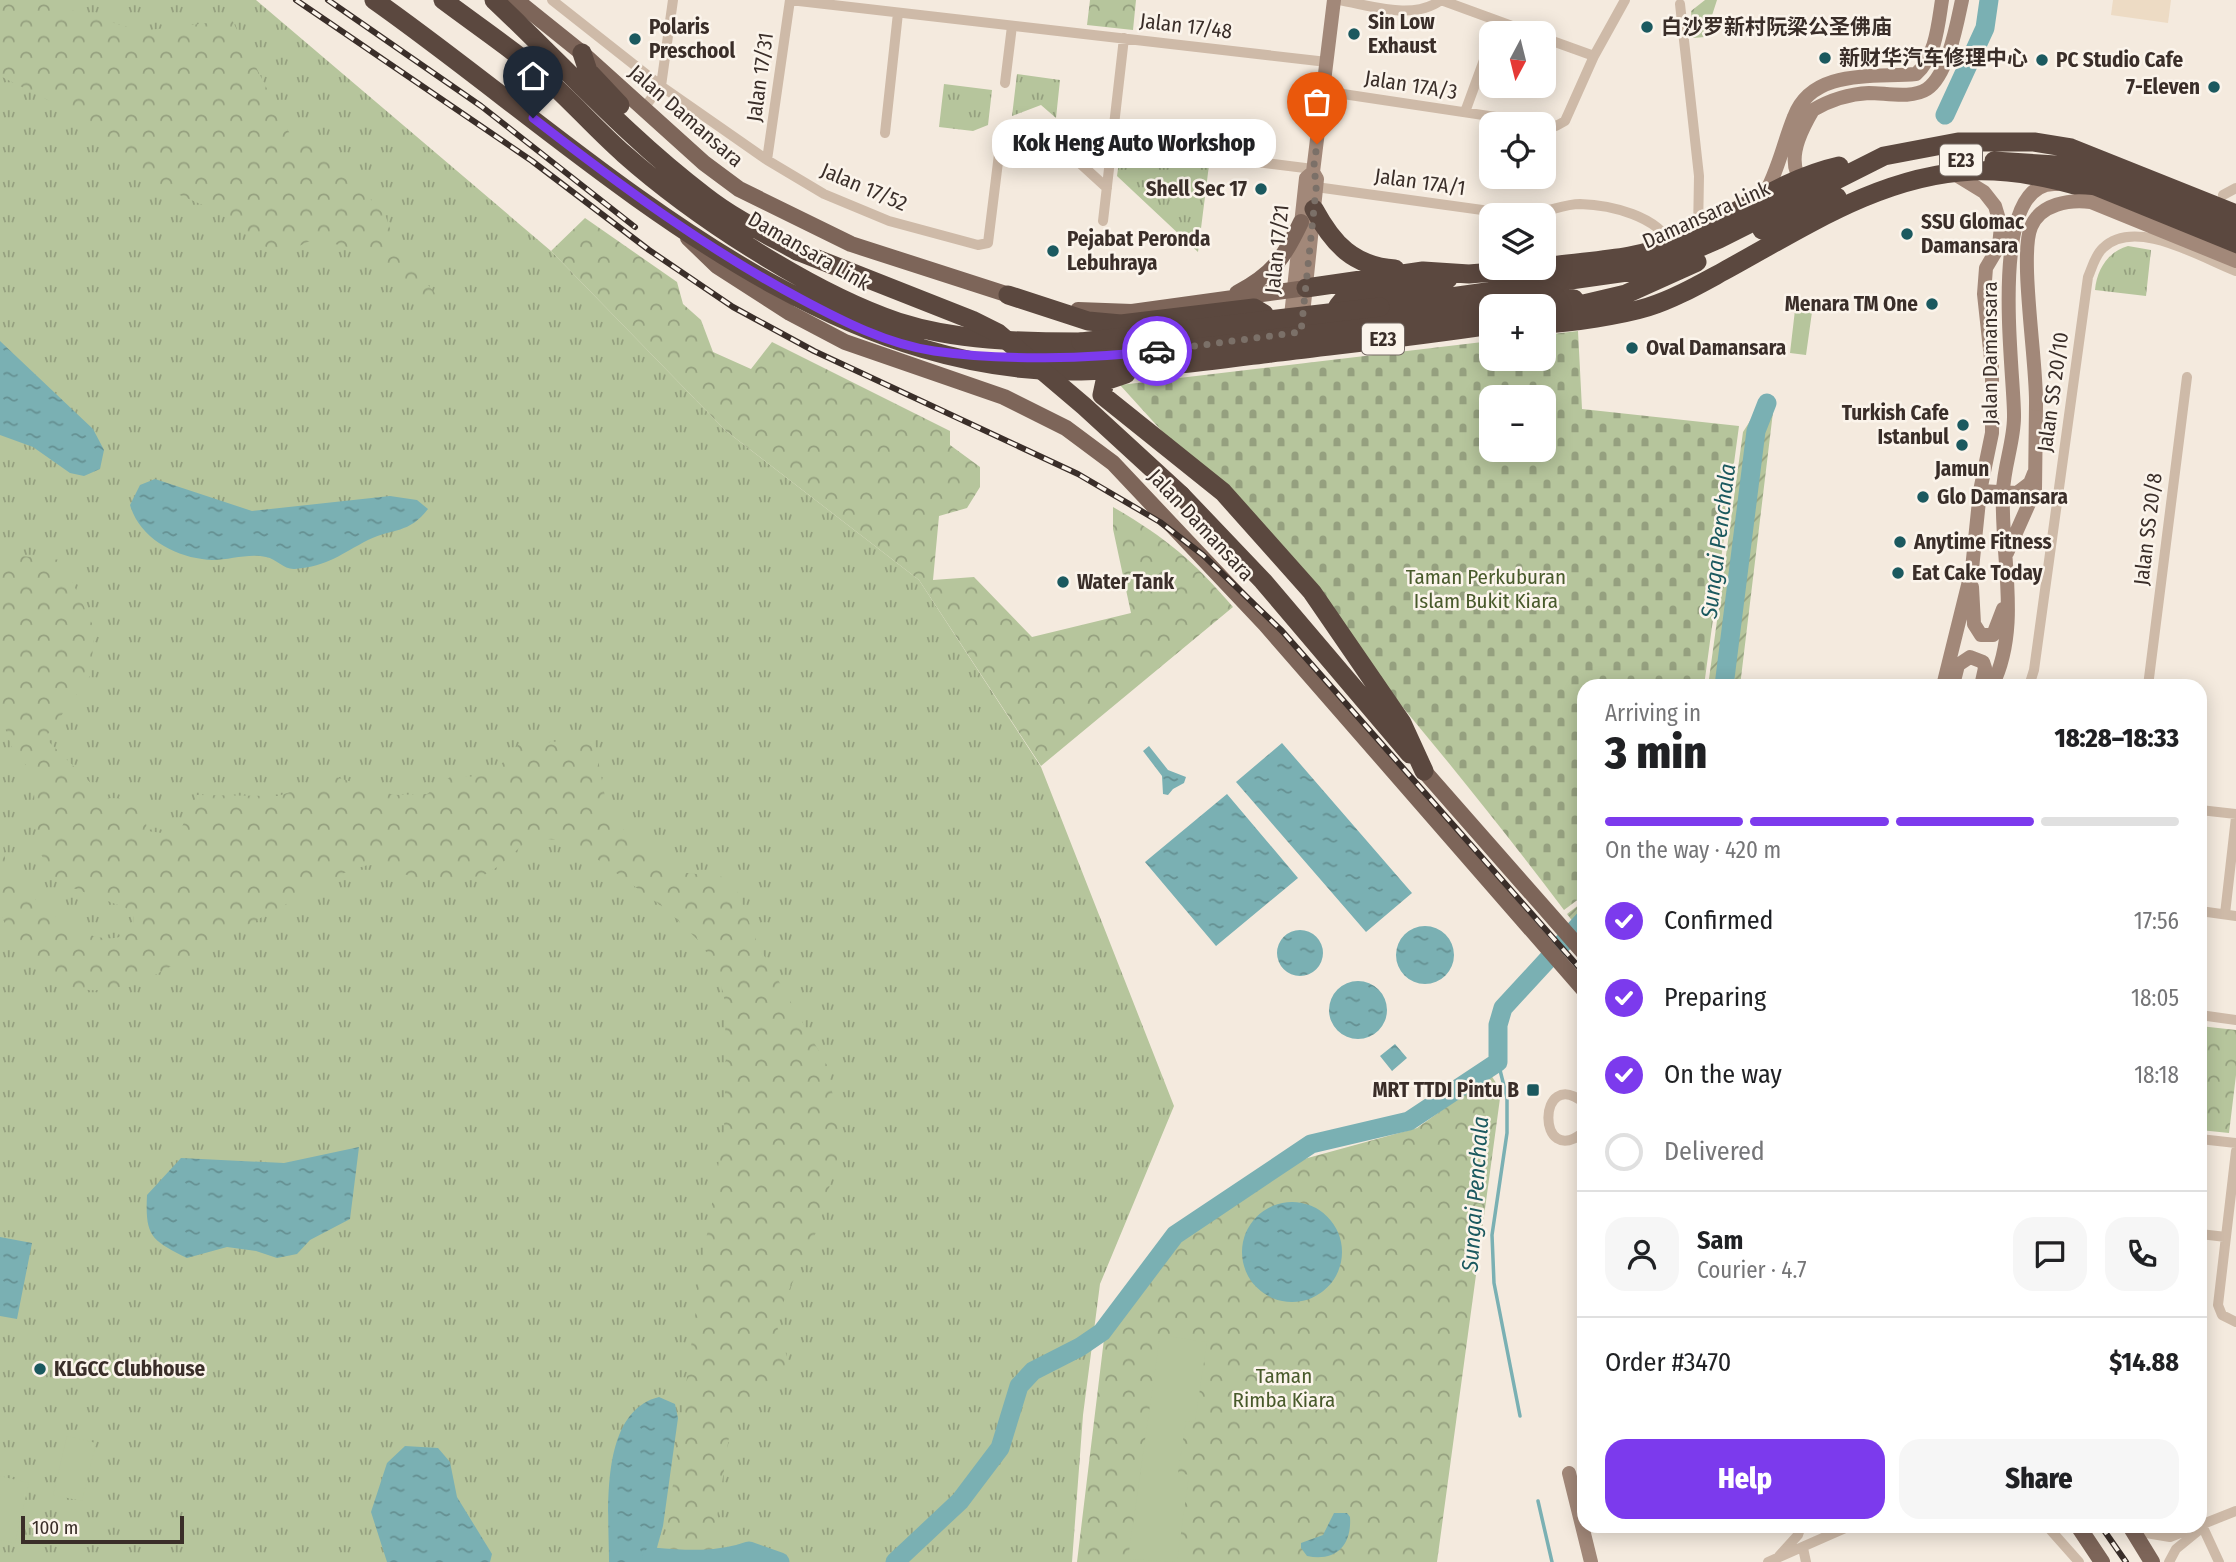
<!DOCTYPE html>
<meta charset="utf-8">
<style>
:root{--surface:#fff;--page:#f6f6f6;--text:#202124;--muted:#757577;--line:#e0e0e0;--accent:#7c3aed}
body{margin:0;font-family:"Fira Sans Condensed","Noto Sans SC",sans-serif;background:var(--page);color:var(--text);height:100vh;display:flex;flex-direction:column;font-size:26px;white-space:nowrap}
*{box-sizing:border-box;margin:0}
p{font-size:23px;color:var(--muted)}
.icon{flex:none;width:38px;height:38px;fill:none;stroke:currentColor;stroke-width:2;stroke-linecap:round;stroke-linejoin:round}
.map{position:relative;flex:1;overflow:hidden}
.drawer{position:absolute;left:1577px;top:679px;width:630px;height:854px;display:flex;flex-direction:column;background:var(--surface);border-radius:21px;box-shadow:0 4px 18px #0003}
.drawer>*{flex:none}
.needle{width:46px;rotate:187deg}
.controls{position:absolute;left:1479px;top:21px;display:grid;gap:14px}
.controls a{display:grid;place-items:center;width:77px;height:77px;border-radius:14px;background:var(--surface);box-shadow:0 4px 18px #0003;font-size:35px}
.scale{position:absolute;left:21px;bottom:18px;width:163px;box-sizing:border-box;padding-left:7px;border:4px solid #3a2e29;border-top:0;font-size:19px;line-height:24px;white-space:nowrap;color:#3a2e29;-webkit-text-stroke:5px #fbf4eb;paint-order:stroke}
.pin{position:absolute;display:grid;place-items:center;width:60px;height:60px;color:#fff;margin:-72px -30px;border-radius:50% 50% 50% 0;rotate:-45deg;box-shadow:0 0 7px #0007}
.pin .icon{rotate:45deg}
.courier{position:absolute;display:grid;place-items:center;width:70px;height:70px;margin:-35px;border:5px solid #7c3aed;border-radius:50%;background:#fff;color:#222;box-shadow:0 2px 9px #0007}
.bubble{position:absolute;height:49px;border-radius:21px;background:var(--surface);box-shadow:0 4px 18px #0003;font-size:23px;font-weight:800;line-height:49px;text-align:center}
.head em{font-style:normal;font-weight:800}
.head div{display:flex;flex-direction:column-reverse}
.head{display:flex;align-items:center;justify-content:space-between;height:119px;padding:0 28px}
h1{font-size:46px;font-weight:800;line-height:52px}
.bar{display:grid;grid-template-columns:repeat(4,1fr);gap:10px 7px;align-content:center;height:84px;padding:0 28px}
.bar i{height:9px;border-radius:5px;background:var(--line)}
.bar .active{background:var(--accent)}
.bar p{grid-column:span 4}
.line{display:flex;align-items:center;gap:18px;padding:0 28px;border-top:2px solid var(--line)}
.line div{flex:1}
.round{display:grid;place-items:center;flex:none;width:74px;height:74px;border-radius:21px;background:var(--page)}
ol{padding:0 28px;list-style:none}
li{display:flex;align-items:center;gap:21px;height:77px}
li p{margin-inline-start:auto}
li .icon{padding:7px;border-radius:50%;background:var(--accent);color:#fff;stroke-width:4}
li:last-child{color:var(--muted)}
li i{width:38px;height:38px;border:4px solid var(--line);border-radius:50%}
.action{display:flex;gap:14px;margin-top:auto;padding:14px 28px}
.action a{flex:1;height:80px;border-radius:21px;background:var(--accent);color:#fff;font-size:28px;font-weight:800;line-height:80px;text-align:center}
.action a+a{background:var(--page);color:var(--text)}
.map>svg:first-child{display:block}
.grass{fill:url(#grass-tufts)}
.forest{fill:url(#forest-crowns)}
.cemetery{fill:url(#cemetery-stones);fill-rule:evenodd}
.garden{fill:url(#garden-furrows)}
.pitch{fill:#b6c59c}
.plaza{fill:#eddbc4}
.water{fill:url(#water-ripples)}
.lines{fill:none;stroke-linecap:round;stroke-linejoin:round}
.stream{stroke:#7ab0b3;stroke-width:3.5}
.river{stroke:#7ab0b3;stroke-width:19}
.street{stroke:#cebaa8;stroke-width:10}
.secondary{stroke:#a28879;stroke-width:14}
.primary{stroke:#7d6559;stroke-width:16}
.highway{stroke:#5b483f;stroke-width:19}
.rail-casing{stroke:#3a2e29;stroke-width:6}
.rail{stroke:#fbf4eb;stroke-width:3.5;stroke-dasharray:10;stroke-linecap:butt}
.secondary-bridge{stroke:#a28879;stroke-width:14}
.highway-bridge{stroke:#5b483f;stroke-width:19}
.done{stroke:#7b7068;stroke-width:7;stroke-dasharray:0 12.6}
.route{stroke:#7c3aed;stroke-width:9}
.poi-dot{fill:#1b595f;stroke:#fbf4eb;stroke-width:2.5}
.labels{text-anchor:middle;stroke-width:5;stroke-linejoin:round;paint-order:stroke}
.shield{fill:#fbf4eb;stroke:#746963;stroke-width:2}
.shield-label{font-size:19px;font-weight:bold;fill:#3a2e29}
.poi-label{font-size:21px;font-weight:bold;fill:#3a2e29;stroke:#fbf4eb;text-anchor:start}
.street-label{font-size:21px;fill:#3a2e29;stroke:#fbf4eb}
.park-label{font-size:21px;fill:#485a2b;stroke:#fbf4eb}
.water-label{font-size:23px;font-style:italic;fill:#1b595f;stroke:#fbf4eb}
</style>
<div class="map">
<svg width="2236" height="1562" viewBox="0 0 2236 1562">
<defs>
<pattern id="grass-tufts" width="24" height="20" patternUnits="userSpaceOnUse" patternTransform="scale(1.75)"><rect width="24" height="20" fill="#b6c59c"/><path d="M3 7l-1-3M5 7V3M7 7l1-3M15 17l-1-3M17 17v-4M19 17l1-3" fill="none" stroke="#95a07f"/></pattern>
<pattern id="forest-crowns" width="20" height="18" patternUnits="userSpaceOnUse" patternTransform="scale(1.75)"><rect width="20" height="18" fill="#b6c59c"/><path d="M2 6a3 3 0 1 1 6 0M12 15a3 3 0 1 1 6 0" fill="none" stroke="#95a07f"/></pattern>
<pattern id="cemetery-stones" width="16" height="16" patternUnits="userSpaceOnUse" patternTransform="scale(1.75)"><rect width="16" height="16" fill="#b6c59c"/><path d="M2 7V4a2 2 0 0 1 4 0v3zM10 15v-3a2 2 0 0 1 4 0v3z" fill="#95a07f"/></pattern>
<pattern id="garden-furrows" width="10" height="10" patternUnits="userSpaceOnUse" patternTransform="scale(1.75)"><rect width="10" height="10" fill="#b6c59c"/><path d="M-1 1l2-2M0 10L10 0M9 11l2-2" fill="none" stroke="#95a07f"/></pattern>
<pattern id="water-ripples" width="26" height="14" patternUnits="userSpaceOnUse" patternTransform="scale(1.75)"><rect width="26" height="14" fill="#7ab0b3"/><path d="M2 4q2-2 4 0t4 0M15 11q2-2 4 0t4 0" fill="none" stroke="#659092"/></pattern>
</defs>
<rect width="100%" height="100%" fill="#f4eade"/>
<!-- grass -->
<path class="grass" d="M0 0H256L551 251 726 431 919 580 1041 767 1174 1106 1100 1284 1083 1415 1072 1562H0Z
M1705 0H1717L1705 37 1693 38 1691 11Z
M1017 74 1060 80 1056 118 1041 105 1012 116Z
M944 84 992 90 988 125 973 131 939 127Z
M1120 154 1209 165 1198 252 1117 176Z
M2128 246 2151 250 2146 296 2095 290C2097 269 2108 252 2128 246Z"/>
<!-- forest -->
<path class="forest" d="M0 0H37L141 31 232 20 293 140 323 144 386 217 397 249 441 300 425 313 364 251 314 239 278 256 221 213 143 179 50 101 0 76Z
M1090 0H1136L1133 30 1087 25Z
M585 218 677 282 683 304 701 320 713 352 751 369 772 342 950 431V445L980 467V487L967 508 939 516 933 580 974 577 1032 637 1131 613 1113 529V507C1166 538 1193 560 1233 607L1041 766 919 580 726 431 551 251Z
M0 554 62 560 95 630 90 676 45 738 106 798 143 799 147 831 178 835 197 795 278 796 336 777 394 795 427 794 450 777 491 776 518 745 594 738 609 818 678 872 732 878 758 945 828 1067 841 1145 818 1228 775 1320 791 1369 731 1423 716 1524 721 1562H663V1560L701 1271 724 1130 726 1049 724 995 716 971 702 944 667 910 597 859 564 841 538 838 526 842 499 866 484 875 465 879H419L380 866 368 865 348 871 153 976C94 1000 57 997 19 942 12 933 2 922 0 910 0 874 0 834 0 797 2 814 1 853 8 867 25 897 100 964 134 928V917L126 908 68 886 54 876 39 851 32 771 14 753 0 714Z
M2200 1026 2236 1030V1075L2229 1133 2200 1130Z
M1491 1075 1501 1091 1437 1562H1077L1104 1339 1180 1236 1304 1159 1417 1128Z"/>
<!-- cemetery -->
<path class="cemetery" d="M1578 331 1582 409 1739 426 1704 686H1584V895L1564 910C1426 727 1275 555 1120 385L1491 341V359H1544V335ZM1491 397H1544V450H1491Z"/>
<!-- garden -->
<path class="garden" d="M1757 410 1773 412 1740 686H1708L1743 432Z
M1584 901V936L1567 914Z"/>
<!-- pitch -->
<path class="pitch" d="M1795 310 1812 312 1806 355 1790 353Z
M1160 1335 1207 1342 1195 1422 1186 1421 1178 1473 1189 1475 1177 1562 1128 1559Z
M67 1436 96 1443 82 1501 53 1495Z
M0 1476 29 1483 15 1543 0 1540Z"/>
<!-- plaza -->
<path class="plaza" d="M2113 0H2171L2168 23 2111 15Z"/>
<!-- water -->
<path class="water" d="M0 341 93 429 104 450 100 469 84 476 70 473 33 447 0 435Z
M155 479 252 511 390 496 417 500 428 509C409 534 393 528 368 540 341 554 328 566 295 569 284 570 277 559 266 557 246 552 223 563 202 559 171 555 139 536 130 505L140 485Z
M1282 743 1412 893 1366 932 1236 782Z
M1149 746 1168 770 1186 777 1184 783 1173 789 1168 795 1163 794 1162 776 1143 751Z
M1227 794 1298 878 1216 946 1145 862Z
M1396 955a29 29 0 1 1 58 0a29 29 0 1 1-58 0Z
M1277 953a23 23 0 1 1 46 0a23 23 0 1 1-46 0Z
M1329 1010a29 29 0 1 1 58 0a29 29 0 1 1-58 0Z
M1395 1044 1407 1058 1392 1071 1380 1056Z
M359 1147 350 1219 310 1240 297 1254 277 1258 256 1251 227 1247 187 1258C151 1240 145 1236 147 1195L181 1158 284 1163Z
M1242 1252a50 50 0 1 1 100 0a50 50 0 1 1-100 0Z
M0 1237 32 1243 17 1319 0 1316Z
M659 1397 675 1404 678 1418 663 1526 653 1562H609C609 1514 598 1412 659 1397Z
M405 1446 438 1448 450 1462 457 1497 492 1554 490 1562H387L371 1512 387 1463Z
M1334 1513H1347L1350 1517C1352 1546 1335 1562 1307 1556L1301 1548V1543L1323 1535Z"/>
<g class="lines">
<!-- stream -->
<path class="stream" d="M1498 1062 1507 1098V1133L1492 1235 1494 1283 1520 1416
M1538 1501 1552 1562"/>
<!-- river -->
<path class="river" d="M1945 115 1985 28 1989 0
M1724 686 1756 431 1767 403
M652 1557C684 1560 719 1562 749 1551L780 1562
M895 1562 960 1501 1000 1448 1019 1386 1033 1371 1080 1347 1102 1332 1175 1235 1311 1144 1409 1121 1498 1062V1025L1503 1008 1584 920"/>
<!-- street -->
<path class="street" d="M552 0 661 86 767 160 824 194 889 221 978 245 988 243 999 154 1008 137 1019 132 1049 135 1107 188
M790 0 1327 62
M1338 0C1370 5 1413 21 1441 0
M1441 0 1531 33
M1680 4 1699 176 1698 233
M1544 38 1594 56
M1005 83 1012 26
M1323 91 1556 126 1565 121 1594 56 1625 0
M643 109 661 86 673 0
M1465 112 1491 41
M885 133 898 13
M1112 144 1313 169
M767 160 790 0
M1316 187 1504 213C1513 213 1523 214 1532 213 1548 212 1564 204 1580 204 1611 205 1658 216 1671 245
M2223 195 2236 188
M1103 221 1124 38
M2029 686 2034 670 2088 277C2092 268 2095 255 2103 248 2135 217 2200 257 2236 271
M2148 686 2187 377
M2200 810 2236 814
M2200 911 2236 916
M2225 914 2236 817
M2200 1015 2236 1020
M1584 1103C1537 1064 1536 1171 1584 1132
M2200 1139 2236 1143
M2236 1151 2218 1305 2222 1315 2236 1322
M2200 1234 2226 1237
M2200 1521 2219 1562
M2047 1526 2079 1562
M2134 1531 2170 1537 2236 1511
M1803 1548 1806 1562
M1779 1556 1798 1535 1801 1526
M1768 1562 1850 1526
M2169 1562 2176 1549 2198 1531"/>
<!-- secondary -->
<path class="secondary" d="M1807 176 1797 173C1789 153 1803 127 1813 110 1830 100 1849 94 1869 93 1886 93 1912 99 1927 89 1948 75 1957 23 1962 0
M1763 197C1778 172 1783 144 1794 117 1812 68 1874 78 1916 74 1936 56 1938 25 1942 0
M1302 324 1317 179 1313 172 1334 0
M1290 325 1306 178 1313 172
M1980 491 2017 493 2030 483 2034 473
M2007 553 2035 490 2036 404
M1972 587 1974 624 1981 635H1993L2003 609
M1953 685 1958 665 1970 657 1983 662 1985 668 1981 686
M1943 686 1972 569 1980 491 1992 433V368L1984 294 1986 268 1999 246 2001 226 1995 206 1984 192 1953 173
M1992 686C2022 626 2000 555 2003 491 2004 466 2014 441 2014 417 2015 376 1985 178 2057 184
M1569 1473 1591 1562"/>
<!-- primary -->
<path class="primary" d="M516 0 582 53 704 163 739 189 851 244 1018 298
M688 238 717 266 790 313 845 342 1004 397 1066 428 1113 463 1265 624 1584 990
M1237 293C1273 274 1284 258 1301 222
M1078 310 1132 312 1306 288
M1424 771 1584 953
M2078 1526 2102 1562
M2130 1526 2152 1562"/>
<!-- highway -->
<path class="highway" d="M374 0C583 147 807 376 1081 371 1144 370 1208 361 1271 353 1344 344 1418 336 1491 325
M443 0C471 21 500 41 528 63 562 90 591 125 624 154 694 216 810 292 898 322 957 341 1020 342 1081 342
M494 0C564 66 628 138 705 196 733 218 766 234 797 251
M582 53 588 71 620 105
M1994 161 2072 166 2236 231
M1314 209C1333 244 1353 266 1395 269
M1762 230 1837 197
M1544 267C1587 260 1633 261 1674 243 1729 220 1780 179 1839 166
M1306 288 1423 271 1469 274 1541 268
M1008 295 1088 321 1121 324 1254 308 1264 314 1266 322 1262 331
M1510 306 1574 299
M1380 307 1634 271 1673 259 1719 239 1884 156 1958 142H2034L2071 148 2236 214
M1558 310 1626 294 1697 262
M1347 322 1340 319 1338 306 1347 295 1448 279
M1544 324C1570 323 1622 315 1648 307 1674 299 1700 284 1724 271 1803 228 1881 175 1973 171 2064 168 2153 214 2236 246
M1036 356 1085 357 1152 352 1491 308
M1126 374 1105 381 1102 395 1223 492 1312 592 1402 723 1424 771
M1181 495 1263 581 1410 754"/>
<defs>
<path id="rail" d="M296 0 532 161 649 250 733 307 814 351 1078 474 1160 522 1203 555 1282 631 1584 973
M328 0 481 106 635 227
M2101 1526 2126 1562"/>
</defs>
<!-- rail casing -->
<use href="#rail" class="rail-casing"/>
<!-- rail -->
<use href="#rail" class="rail"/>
<!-- secondary-bridge -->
<path class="secondary-bridge" d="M2036 404C2037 364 2019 255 2031 227 2040 204 2070 199 2091 202L2236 261"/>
<!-- highway-bridge -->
<path class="highway-bridge" d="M797 251 972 320 998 333 1084 406 1181 495
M1081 342 1380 307"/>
</g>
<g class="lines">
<!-- done -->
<path class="done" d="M1157 351 1301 332 1317 180 1313 172 1317 144"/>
<!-- route -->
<path class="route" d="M533 118C618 184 705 248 801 299 842 321 887 344 934 351 1002 361 1089 359 1157 351"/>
</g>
<!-- markers -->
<g class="poi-dot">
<circle cx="1647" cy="27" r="7"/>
<circle cx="1354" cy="34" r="7"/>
<circle cx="635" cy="39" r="7"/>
<circle cx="1825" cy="58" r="7"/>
<circle cx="2042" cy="60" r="7"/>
<circle cx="2214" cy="87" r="7"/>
<circle cx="1261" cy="189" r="7"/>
<circle cx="1907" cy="234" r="7"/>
<circle cx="1053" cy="251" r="7"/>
<circle cx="1932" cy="304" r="7"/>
<circle cx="1632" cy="348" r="7"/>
<circle cx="1963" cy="425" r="7"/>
<circle cx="1962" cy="445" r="7"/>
<circle cx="1923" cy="497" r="7"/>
<circle cx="1900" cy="542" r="7"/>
<circle cx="1898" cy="573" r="7"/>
<circle cx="1063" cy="582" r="7"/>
<rect x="1526" y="1083" width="14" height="14" rx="3.5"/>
<circle cx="40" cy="1369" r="7"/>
</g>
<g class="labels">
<!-- shield labels -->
<g class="shield">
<rect x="1940" y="144.5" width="42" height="31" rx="5"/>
<rect x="1362" y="323.5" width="42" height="31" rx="5"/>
</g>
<g class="shield-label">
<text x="1961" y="167">E23</text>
<text x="1383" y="346">E23</text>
</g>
<!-- poi labels -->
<g class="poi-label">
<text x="1368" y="29">Sin Low<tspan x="1368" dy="24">Exhaust</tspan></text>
<text x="649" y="34">Polaris<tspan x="649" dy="24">Preschool</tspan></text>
<text x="1661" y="34">白沙罗新村阮梁公圣佛庙</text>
<text x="1839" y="65">新财华汽车修理中心</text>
<text x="2056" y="67">PC Studio Cafe</text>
<text x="2200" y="94" text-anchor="end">7-Eleven</text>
<text x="1247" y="196" text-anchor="end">Shell Sec 17</text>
<text x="1921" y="229">SSU Glomac<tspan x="1921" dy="24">Damansara</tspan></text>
<text x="1067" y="246">Pejabat Peronda<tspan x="1067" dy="24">Lebuhraya</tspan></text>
<text x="1918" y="311" text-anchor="end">Menara TM One</text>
<text x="1646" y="355">Oval Damansara</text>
<text x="1949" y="420" text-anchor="end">Turkish Cafe<tspan x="1949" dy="24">Istanbul</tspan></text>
<text x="1962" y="476" text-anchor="middle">Jamun</text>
<text x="1937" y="504">Glo Damansara</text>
<text x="1914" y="549">Anytime Fitness</text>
<text x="1912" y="580">Eat Cake Today</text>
<text x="1077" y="589">Water Tank</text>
<text x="1519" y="1097" text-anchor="end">MRT TTDI Pintu B</text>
<text x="54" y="1376">KLGCC Clubhouse</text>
</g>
<!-- street labels -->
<g class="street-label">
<text transform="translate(1186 26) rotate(7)" y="7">Jalan 17/48</text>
<text transform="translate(760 77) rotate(-82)" y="7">Jalan 17/31</text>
<text transform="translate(1411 85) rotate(9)" y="7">Jalan 17A/3</text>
<text transform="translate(686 116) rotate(41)" y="7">Jalan Damansara</text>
<text transform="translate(1420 182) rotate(8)" y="7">Jalan 17A/1</text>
<text transform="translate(864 187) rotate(23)" y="7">Jalan 17/52</text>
<text transform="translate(1706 215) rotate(-24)" y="7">Damansara Link</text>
<text transform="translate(1277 249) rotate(-84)" y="7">Jalan 17/21</text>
<text transform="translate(809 251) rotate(30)" y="7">Damansara Link</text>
<text transform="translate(1990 353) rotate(-90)" y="7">Jalan Damansara</text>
<text transform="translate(2053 392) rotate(-82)" y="7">Jalan SS 20/10</text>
<text transform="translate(1201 525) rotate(47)" y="7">Jalan Damansara</text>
<text transform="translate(2148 529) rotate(-83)" y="7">Jalan SS 20/8</text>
</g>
<!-- park labels -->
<g class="park-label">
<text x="1486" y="584">Taman Perkuburan<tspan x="1486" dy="24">Islam Bukit Kiara</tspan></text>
<text x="1284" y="1383">Taman<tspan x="1284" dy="24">Rimba Kiara</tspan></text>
</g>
<!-- water labels -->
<g class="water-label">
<text transform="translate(1718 541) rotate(-83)" y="8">Sungai Penchala</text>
<text transform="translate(1475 1194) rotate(-86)" y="8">Sungai Penchala</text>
</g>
</g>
</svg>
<div class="controls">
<a><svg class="needle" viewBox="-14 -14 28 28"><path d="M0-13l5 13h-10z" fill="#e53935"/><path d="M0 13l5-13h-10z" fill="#757577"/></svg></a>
<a><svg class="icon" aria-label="locate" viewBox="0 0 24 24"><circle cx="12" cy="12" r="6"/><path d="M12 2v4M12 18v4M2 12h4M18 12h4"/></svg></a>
<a><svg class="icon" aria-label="layers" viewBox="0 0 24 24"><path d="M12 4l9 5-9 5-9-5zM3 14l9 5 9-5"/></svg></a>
<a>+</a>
<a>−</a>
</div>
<div class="scale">100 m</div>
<div class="pin" style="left:1317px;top:144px;background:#ea580c"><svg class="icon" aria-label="bag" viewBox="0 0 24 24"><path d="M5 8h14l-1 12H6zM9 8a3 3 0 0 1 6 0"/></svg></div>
<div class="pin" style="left:533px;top:118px;background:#1f2937"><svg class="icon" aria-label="home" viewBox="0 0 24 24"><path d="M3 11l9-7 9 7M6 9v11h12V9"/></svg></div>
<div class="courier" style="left:1157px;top:351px"><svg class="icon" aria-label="car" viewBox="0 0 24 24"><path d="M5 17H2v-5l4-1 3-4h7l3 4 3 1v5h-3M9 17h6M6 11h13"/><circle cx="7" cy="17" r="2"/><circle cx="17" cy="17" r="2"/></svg></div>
<div class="bubble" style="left:992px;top:119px;width:284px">Kok Heng Auto Workshop</div>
<section class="drawer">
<div class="head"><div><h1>3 min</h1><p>Arriving in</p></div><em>18:28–18:33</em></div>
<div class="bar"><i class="active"></i><i class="active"></i><i class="active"></i><i></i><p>On the way · 420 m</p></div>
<ol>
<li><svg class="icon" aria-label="check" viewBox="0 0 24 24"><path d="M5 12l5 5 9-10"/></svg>Confirmed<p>17:56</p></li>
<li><svg class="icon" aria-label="check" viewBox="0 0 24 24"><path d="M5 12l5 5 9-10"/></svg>Preparing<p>18:05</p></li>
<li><svg class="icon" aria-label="check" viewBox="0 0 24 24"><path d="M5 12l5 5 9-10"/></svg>On the way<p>18:18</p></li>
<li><i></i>Delivered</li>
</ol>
<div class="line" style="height:126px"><a class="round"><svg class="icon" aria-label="person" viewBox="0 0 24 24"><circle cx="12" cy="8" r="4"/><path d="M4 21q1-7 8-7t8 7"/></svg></a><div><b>Sam</b><p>Courier · 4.7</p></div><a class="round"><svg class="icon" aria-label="chat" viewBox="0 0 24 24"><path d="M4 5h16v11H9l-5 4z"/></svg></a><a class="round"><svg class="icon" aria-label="phone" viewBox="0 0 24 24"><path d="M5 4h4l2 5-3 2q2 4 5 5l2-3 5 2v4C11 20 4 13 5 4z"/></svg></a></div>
<div class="line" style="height:91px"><div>Order #3470</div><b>$14.88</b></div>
<div class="action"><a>Help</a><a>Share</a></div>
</section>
</div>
